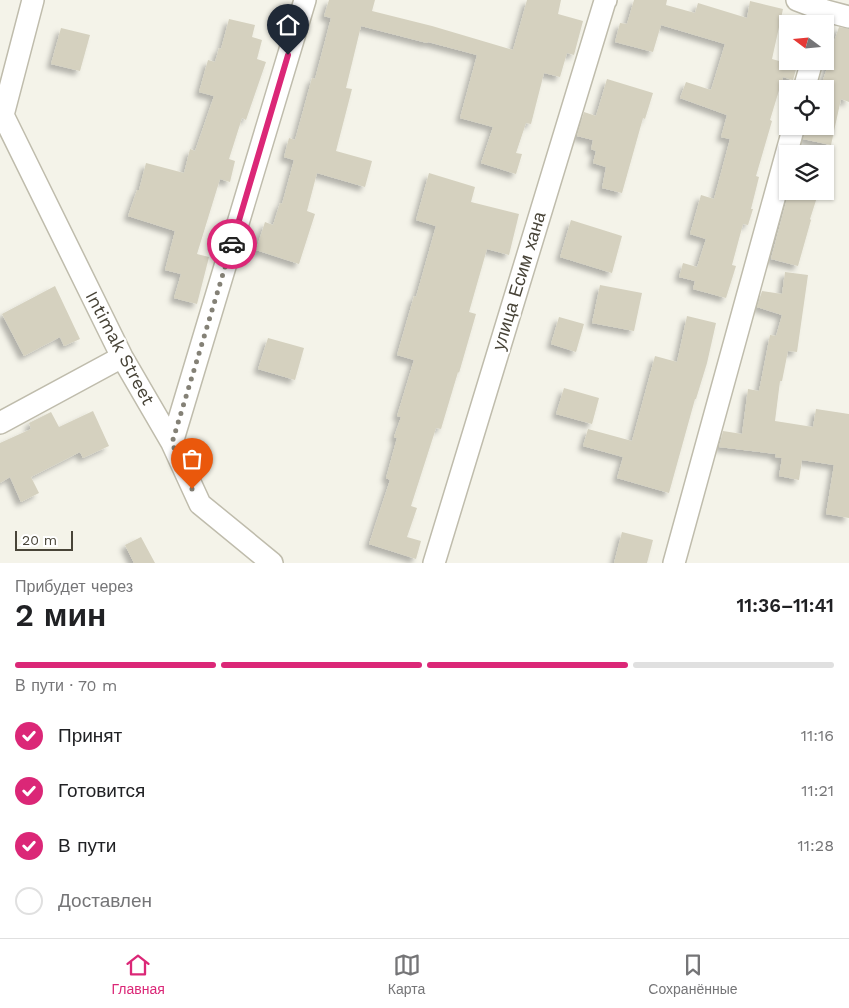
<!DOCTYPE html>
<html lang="ru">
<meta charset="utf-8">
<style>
:root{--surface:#fff;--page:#f2f2f2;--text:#202124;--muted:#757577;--line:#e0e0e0;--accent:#db2777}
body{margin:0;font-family:"Work Sans",sans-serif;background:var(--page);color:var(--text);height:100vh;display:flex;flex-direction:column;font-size:19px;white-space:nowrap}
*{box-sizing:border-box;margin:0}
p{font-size:16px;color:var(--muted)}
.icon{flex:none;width:28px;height:28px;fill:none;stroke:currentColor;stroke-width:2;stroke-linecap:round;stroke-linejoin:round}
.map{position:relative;height:563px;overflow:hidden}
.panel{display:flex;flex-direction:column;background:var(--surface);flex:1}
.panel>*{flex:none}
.needle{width:32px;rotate:286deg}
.controls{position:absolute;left:779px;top:15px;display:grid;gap:10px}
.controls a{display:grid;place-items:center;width:55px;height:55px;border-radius:0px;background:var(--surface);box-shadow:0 1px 4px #0004;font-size:25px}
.scale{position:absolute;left:15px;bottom:12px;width:58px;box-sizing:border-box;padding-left:5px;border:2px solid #484438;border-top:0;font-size:14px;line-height:18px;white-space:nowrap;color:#484438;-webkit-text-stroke:4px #fff;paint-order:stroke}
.pin{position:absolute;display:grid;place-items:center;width:42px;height:42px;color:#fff;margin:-51px -21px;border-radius:50% 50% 50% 0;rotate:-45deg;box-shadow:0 0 5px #0007}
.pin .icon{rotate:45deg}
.courier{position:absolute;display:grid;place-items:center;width:50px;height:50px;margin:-25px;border:4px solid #db2777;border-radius:50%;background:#fff;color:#222;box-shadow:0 1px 6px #0007}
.head em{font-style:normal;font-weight:600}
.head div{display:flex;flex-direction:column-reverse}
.head{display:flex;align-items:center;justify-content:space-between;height:85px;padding:0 15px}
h1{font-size:32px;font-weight:600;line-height:38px}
.bar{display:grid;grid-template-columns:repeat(4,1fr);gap:8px 5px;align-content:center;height:60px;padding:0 15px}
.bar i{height:6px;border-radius:4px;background:var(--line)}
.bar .on{background:var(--accent)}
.bar p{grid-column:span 4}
ol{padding:0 15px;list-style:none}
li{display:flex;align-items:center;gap:15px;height:55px}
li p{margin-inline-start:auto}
li .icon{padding:5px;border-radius:50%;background:var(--accent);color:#fff;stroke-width:4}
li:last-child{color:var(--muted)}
li i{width:28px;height:28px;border:2px solid var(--line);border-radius:50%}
.dock{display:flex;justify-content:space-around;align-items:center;height:70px;border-top:1px solid var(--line);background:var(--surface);font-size:14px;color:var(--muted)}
.dock a{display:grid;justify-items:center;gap:2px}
.dock .on{color:var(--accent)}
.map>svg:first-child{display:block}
.building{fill:#d5d1bf;filter:url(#shadow)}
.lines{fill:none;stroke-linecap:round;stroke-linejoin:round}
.street-casing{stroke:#bfbcac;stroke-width:24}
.street{stroke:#fff;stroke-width:21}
.done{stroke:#848176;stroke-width:5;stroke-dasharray:0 9}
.route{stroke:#db2777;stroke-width:6}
.labels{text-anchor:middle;stroke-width:4.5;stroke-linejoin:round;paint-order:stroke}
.street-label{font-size:18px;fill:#484438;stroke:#fff}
</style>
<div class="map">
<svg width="849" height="563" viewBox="0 0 849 563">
<defs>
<filter id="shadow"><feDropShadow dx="-4.5" dy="4.5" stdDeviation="2.5" flood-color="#0004"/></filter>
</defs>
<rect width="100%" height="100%" fill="#f4f3e9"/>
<!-- building -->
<path class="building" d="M329 0H375L372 11 432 26 513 50 527 0H561L558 14 583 21 574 55 567 53 560 77 544 73 531 124 526 123 516 153 522 154 516 174 481 163 493 127 460 118 477 55 428 42 427 43 361 26 346 88 352 89 336 151 372 161 365 187 317 173 307 211 315 214 299 264 256 250 265 222 273 225 280 203 282 204 294 160 284 157 289 138 295 140 312 78 315 79 331 18 324 16Z
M634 0H667L666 5 695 13 698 3 747 18 750 1 783 9 772 59 797 66 793 80 783 77 770 120 772 121 756 176 759 177 751 209H753L748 225 743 224 732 265 736 266 726 298 693 289 695 281 679 277 683 263 697 267 706 239 690 234 701 195 714 199 730 139 721 137 727 115 680 98 686 82 711 90 725 44 661 25 653 52 615 42 620 23 627 24Z
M229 19 255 25 252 37 262 40 257 59 266 62 246 120 242 118 229 159 235 161 230 182 220 179 197 254 209 257 197 304 174 298 181 274 165 270 175 231 128 216 137 190H139L146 163 184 173 190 149 195 151 214 96 199 92 208 60 215 62 219 48 221 49Z
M839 27 849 29V102L841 99 831 145 803 139 806 126H825V89H820L829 62H827Z
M61 28 90 35 80 71 51 64Z
M607 79 653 93 645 119 643 118 622 193 602 188 606 167 593 163 596 151 591 149 593 140 577 136 584 112 596 116Z
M429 173 475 187 471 202 519 214 509 255 487 249 469 312 476 314 459 373 458 372 441 429 436 428 411 506 417 508 407 537 421 541 416 559 369 544 390 480 386 478 397 438 394 437 401 417 397 416 414 360 397 355 414 296 416 297 436 226 416 220Z
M789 191H819L810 219 811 220 798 266 771 259Z
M571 220 622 236 612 273 560 257Z
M785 272 808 275 797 352 788 351 782 381H780L775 421 813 427 816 409 849 414V518L826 514 834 465 802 460 799 480 779 476 782 458 775 457 776 454 719 447 723 431 742 434 748 389 759 391 770 335 776 336 782 315 757 307 762 291 782 294Z
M600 285 642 293 634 331 592 323Z
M55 286 80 339 64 346 60 337 24 356 2 314Z
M687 316 716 323 707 363 696 399H695L669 493 617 478 623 457 583 446 588 429 632 441 655 356 677 362Z
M559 317 584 324 576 352 551 344Z
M268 338 304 348 295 380 258 369Z
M564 388 599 398 592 424 556 414Z
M93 411 109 446 83 458 80 452 31 477 39 493 21 502 10 477 0 483V443L31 429 29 423 51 412 59 427Z
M622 532 653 540 647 563H614Z
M141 537 155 563H134L125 545Z"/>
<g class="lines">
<defs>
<path id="street" d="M797 0 826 11 849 17
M804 89 812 61
M0 109 122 357 172 443 200 504 272 563
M0 117 3 115 33 0
M0 423 122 357
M172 443 305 0
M434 563 605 1 606 0
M674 563 794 126"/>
</defs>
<!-- street casing -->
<use href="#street" class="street-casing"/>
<!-- street -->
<use href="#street" class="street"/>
</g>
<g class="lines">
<!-- done -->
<path class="done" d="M192 489 172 443 232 244"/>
<!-- route -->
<path class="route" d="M232 244 288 55"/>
</g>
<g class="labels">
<!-- street labels -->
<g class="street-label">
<text transform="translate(519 281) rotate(-73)" y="6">улица Есим хана</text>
<text transform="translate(120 348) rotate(62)" y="6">Intimak Street</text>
</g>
</g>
</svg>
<div class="controls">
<a><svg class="needle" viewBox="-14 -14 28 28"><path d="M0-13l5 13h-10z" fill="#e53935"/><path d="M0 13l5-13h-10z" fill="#757577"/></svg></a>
<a><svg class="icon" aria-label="locate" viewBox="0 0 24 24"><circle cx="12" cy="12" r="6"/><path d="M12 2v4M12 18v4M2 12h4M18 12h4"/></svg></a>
<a><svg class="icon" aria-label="layers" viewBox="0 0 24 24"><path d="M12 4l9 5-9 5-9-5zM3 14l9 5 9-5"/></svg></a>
</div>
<div class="scale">20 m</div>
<div class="pin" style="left:192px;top:489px;background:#ea580c"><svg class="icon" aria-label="bag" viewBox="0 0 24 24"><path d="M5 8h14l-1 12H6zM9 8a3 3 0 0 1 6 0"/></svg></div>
<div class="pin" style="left:288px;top:55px;background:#1f2937"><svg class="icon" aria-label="home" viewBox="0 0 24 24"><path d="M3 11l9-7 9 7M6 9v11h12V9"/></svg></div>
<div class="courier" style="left:232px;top:244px"><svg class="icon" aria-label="car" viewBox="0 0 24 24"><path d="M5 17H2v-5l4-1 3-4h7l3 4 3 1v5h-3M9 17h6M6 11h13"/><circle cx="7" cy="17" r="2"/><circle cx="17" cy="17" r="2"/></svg></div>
</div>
<section class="panel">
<div class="head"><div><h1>2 мин</h1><p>Прибудет через</p></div><em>11:36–11:41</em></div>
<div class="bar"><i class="on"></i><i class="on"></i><i class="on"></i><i></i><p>В пути · 70 m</p></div>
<ol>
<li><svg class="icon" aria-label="check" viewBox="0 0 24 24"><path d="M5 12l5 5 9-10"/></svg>Принят<p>11:16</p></li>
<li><svg class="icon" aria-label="check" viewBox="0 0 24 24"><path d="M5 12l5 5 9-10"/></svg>Готовится<p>11:21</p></li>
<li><svg class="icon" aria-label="check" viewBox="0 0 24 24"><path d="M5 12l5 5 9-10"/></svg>В пути<p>11:28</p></li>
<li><i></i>Доставлен</li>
</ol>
</section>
<nav class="dock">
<a class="on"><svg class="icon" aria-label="home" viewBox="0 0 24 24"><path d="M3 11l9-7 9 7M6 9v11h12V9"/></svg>Главная</a>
<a><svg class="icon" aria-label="map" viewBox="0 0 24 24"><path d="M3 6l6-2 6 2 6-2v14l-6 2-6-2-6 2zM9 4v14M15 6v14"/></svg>Карта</a>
<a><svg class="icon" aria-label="saved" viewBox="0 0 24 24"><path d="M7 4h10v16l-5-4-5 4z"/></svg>Сохранённые</a>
</nav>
